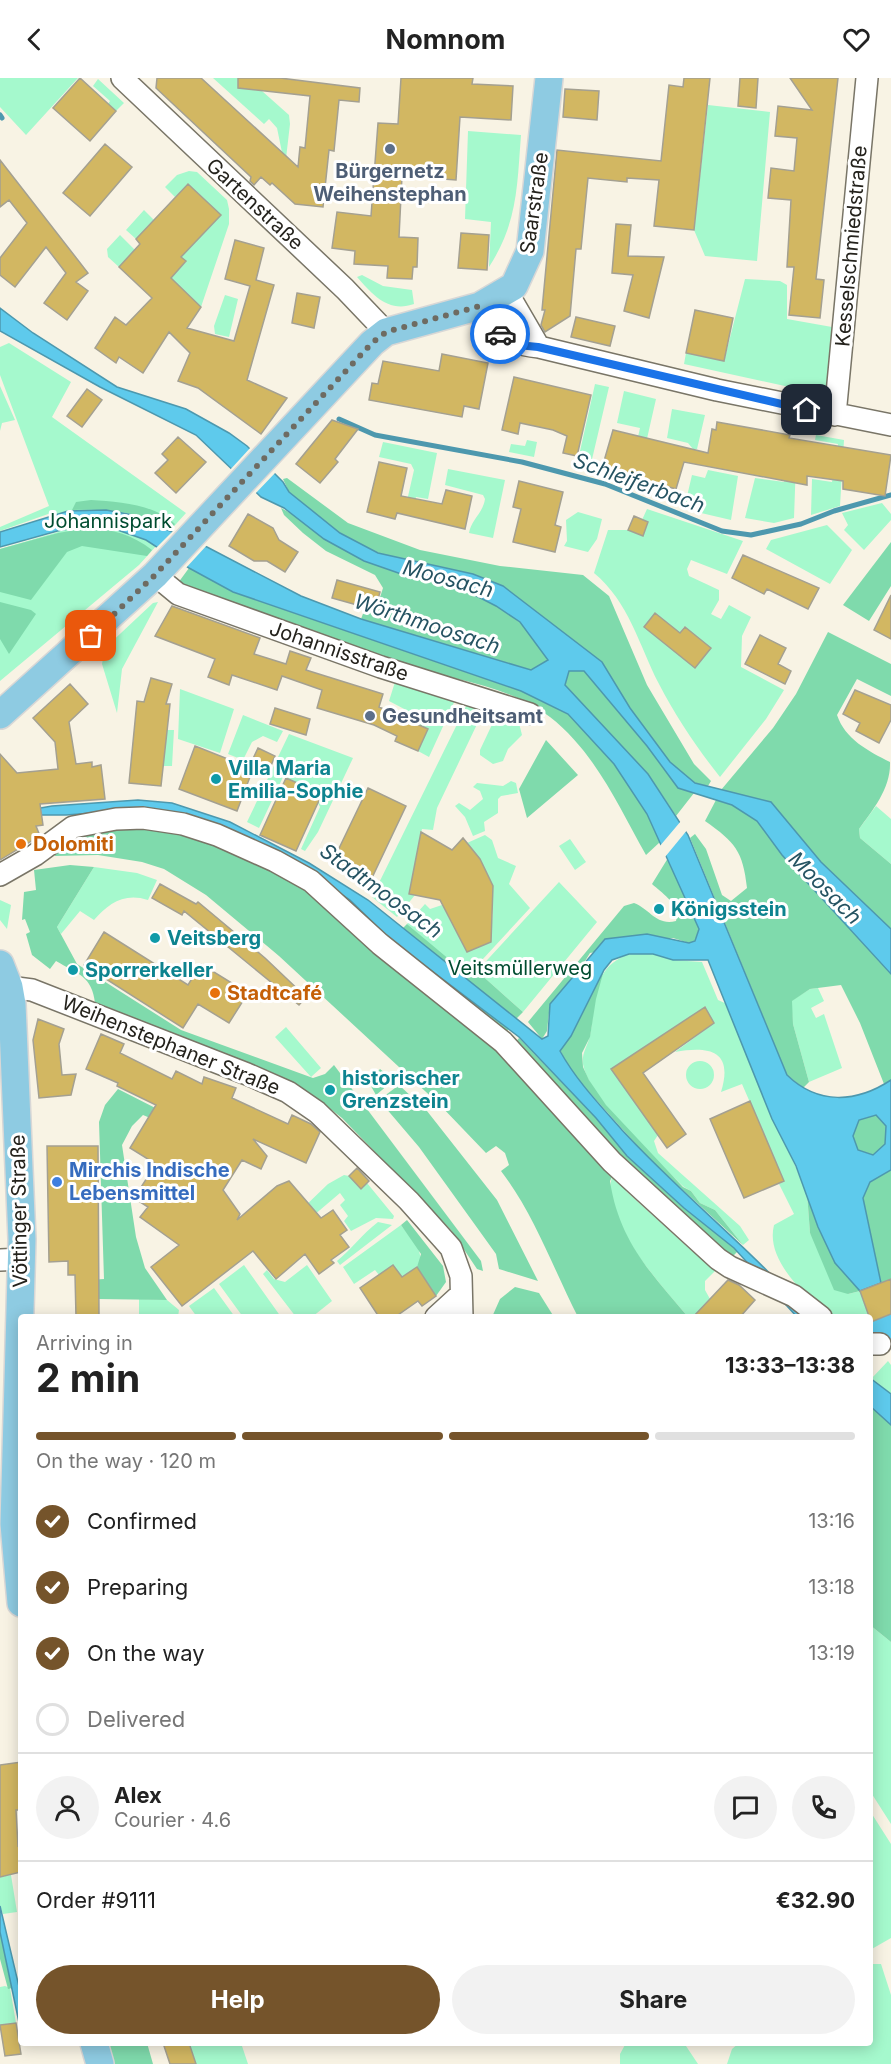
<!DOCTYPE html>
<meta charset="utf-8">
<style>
:root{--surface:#fff;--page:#f2f2f2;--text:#222;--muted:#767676;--line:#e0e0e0;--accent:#75542b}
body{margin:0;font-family:Inter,sans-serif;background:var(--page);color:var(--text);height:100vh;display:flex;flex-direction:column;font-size:22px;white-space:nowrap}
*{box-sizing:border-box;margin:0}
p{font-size:20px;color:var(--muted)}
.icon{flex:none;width:33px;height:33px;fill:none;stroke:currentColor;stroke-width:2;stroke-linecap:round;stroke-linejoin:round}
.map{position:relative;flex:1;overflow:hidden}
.side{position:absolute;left:18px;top:1236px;width:855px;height:732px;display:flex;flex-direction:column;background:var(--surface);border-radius:6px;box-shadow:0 3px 15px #0003}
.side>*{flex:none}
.pin{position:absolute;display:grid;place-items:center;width:51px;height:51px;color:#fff;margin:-26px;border-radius:12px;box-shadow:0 3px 9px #0006}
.courier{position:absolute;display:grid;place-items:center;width:60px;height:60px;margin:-30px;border:4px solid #1a73e8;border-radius:50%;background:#fff;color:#222;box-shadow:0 2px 8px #0007}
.headline em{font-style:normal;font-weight:700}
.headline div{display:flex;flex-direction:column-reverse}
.headline{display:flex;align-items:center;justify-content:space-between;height:102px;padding:0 18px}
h1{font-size:39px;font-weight:700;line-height:45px}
.bar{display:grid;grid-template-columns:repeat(4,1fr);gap:9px 6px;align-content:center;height:72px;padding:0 18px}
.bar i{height:8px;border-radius:4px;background:var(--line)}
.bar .selected{background:var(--accent)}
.bar p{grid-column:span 4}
.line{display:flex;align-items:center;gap:15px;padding:0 18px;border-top:2px solid var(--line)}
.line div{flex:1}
.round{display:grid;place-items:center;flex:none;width:63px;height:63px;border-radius:32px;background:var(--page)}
ol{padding:0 18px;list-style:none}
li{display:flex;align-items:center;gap:18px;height:66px}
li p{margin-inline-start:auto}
li .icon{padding:6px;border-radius:50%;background:var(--accent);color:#fff;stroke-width:4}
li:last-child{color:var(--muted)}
li i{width:33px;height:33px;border:3px solid var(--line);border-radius:50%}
.primary-button{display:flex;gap:12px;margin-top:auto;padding:12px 18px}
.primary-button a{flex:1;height:69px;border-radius:36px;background:var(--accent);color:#fff;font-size:24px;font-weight:700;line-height:69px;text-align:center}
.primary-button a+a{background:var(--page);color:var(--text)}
header{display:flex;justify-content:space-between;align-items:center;height:78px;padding:0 18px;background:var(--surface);font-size:27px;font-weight:700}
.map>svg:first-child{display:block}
.green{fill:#a5f9cd;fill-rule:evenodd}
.forest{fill:#7fdaac}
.water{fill:#5ecaec;stroke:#4d98ae;stroke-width:1.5;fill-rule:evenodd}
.pier{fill:#f8f3e4}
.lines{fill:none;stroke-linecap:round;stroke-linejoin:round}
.stream{stroke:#4d98ae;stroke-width:5}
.river{stroke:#5ecaec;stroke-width:33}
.building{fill:#d2b762;stroke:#a4a091;stroke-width:1.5}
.minor-casing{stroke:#797567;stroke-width:24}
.major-casing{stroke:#d8d7d6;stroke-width:30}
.minor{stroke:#fff;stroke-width:21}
.major{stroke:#8ecbe2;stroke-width:27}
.done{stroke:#6e6b62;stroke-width:6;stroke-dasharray:0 10.8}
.route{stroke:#1a73e8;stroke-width:8}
.service-dot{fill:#5c6f8a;stroke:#fff;stroke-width:2}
.culture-dot{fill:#0f9aa8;stroke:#fff;stroke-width:2}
.food-dot{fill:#e8710a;stroke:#fff;stroke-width:2}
.shop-dot{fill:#3f7fe0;stroke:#fff;stroke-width:2}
.labels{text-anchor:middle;stroke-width:6;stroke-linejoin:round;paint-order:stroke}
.service-label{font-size:20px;font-weight:bold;fill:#4e5e75;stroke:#fff}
.street-label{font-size:20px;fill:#24221c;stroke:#fff}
.park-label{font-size:20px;fill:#004c30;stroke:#fff}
.culture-label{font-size:20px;font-weight:bold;fill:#0d838f;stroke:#fff;text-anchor:start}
.food-label{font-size:20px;font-weight:bold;fill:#c56008;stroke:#fff;text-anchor:start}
.shop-label{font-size:20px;font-weight:bold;fill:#366cbe;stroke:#fff;text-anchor:start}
.water-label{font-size:21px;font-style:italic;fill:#255362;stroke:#fff}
</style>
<header><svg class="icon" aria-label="back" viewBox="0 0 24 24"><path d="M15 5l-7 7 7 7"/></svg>Nomnom<svg class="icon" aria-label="heart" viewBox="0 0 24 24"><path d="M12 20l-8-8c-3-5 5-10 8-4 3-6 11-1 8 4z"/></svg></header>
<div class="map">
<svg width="891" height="1986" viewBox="0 0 891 1986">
<rect width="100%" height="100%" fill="#f8f3e4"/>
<!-- green -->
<path class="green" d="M0 0H78L26 57 0 29Z
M213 0H263L262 13 289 37 290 46 285 89 277 50 269 41 264 46Z
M98 1 124 25 116 33 108 26 110 23 93 8Z
M708 27 770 34 757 183 705 178 694 152Z
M468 53 521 57C517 108 518 144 489 189L491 144 465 141Z
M189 93 197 94 227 122 229 131V146L201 229 171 200 186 184 181 179 221 137 188 106 175 119 165 109 177 97Z
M144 132 154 142 136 161 126 152Z
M120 157 135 172 119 189 108 179 107 171Z
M362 197 383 208 412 212 414 226C388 235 373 217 357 199Z
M745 201 780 203 787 207V241L832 249 828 308 819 309 817 315 684 286 686 275 724 283Z
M225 217 238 221 229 259 215 256 214 248Z
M9 265 71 304 52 339 186 435 139 487 0 603V471L58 454 51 435 0 453V449L49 428 0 297V269Z
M595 306 609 309 589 394 576 391Z
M0 308 15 342 2 345 0 353Z
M624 313 656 321 641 387 632 385 640 350 617 345Z
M672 331 705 337 697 371H693L688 365 667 360Z
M816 357 844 362 840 428 811 437 812 401 832 404 838 366 815 362Z
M527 362 537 364 534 379 509 374 511 366 525 368Z
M383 364 437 375 428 421 416 419 412 437 404 436 414 392 411 386 379 379Z
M788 383 796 384 794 440 774 445 745 440 755 400 784 404Z
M448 391 505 402 493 460 469 455C471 442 483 435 485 421L483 417 445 407Z
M708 392 738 398 731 442 684 431 692 397 705 400Z
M882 425 891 436V442L864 472 844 452 848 447 842 435Z
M647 431 743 463 727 496 691 482 687 491 689 498 719 512V522L711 536 721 541 729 527 751 539 742 558 741 589 784 612 766 641 720 699C697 670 676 639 659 606 639 567 629 524 594 495L608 452H628L643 458 648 444 642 442ZM684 549 711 570 695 590 669 569Z
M578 434 602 441 597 461 588 474 564 468 567 463 566 442Z
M827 447 852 472 830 506 766 471 771 462Z
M158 524 122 591 117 635 102 586 105 570 153 525Z
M395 604 456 620 429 679 418 673 428 651 411 643 408 633 389 623Z
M180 611 234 631 220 675 178 661Z
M471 618 479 626 480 640 437 730 433 752 422 751 409 816 415 817 397 839 372 819Z
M497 636 519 645 522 657 508 671 503 683 493 686 480 677V672Z
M243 637 283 653 277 664 263 658 252 664 243 682 228 676Z
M167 652H174L172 688H163L165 654Z
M289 656 353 680 318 754 305 773 301 771 320 729 318 725 321 716 283 699 259 750 247 744Z
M511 703 516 705 518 715 501 718 498 721V735L484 744 485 753 473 758 465 739 455 728 459 725 470 732 483 721 480 713 473 709 477 705 503 708Z
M876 728 891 741V786L860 760 859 751Z
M485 757 492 762 498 780 516 788 509 806 530 830 470 895 448 882 407 846 425 826 430 831 442 827 467 874 490 864C495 821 496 798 467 765Z
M570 761 586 784 575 792 559 768Z
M94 789 137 795 157 802 148 822C124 814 108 826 94 842L80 833 61 856 57 849Z
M559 804 597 844 523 934 477 893Z
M0 822 11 827 7 851 0 842Z
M629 876H653L673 882 702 884 718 922 727 926 772 1041 786 1067 807 1115 810 1155 848 1216 860 1213 870 1239H829C806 1217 765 1183 774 1147L794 1136 779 1106 784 1103 742 1006 721 1014C734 972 709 968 675 974L714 945 705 929 611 991 658 1057 654 1063 658 1075 740 1148 749 1162 743 1167 715 1132 700 1125 691 1113 684 1109C658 1083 589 1021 583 986 582 975 586 971 589 961 592 951 592 939 594 929 599 902 601 887 629 876Z
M818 910 824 923 811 930 816 940 824 936 842 990 809 1004 793 946 791 923 810 911Z
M286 949 321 990 311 999 275 959Z
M686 997a14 14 0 1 1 28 0a14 14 0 1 1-28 0Z
M614 1095 628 1107 626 1113 693 1174 699 1172 719 1189 705 1203V1212L710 1221 701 1239H688C664 1210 593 1135 614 1095Z
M344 1097 349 1098 361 1111 367 1105 394 1138 393 1141 376 1140 351 1153 344 1143 348 1138 340 1127 345 1122 340 1115 300 1149 301 1132 328 1106Z
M378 1144 392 1147 340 1187 337 1183C352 1171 362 1156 378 1144Z
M401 1147 418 1169 421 1181 417 1189 402 1199 393 1187 379 1197 375 1192 354 1206 343 1189Z
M244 1187 281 1239H243L219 1206Z
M307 1187 332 1223 312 1239H296L263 1196 267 1192 274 1201 285 1204Z
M214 1210 235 1239H197L189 1228Z
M139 1221 167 1222 179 1232 178 1239H139Z
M888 1283 891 1287V1318L871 1301Z
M870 1547 891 1564V1746L870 1713Z
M870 1733 891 1766V1860L870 1872Z
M11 1797 17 1834 3 1836 0 1828V1799Z
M870 1886H881L891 1917V1986H727L732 1971 739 1965H870Z
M5 1908 10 1910 16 1945 0 1947V1951V1909Z
M189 1965H241L248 1986H196Z
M626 1965H684L698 1986H620V1976Z"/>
<!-- forest -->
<path class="forest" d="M287 400 348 445 420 472 500 488 583 497 609 518 647 607 694 686 711 703 708 708 695 705 670 684 630 630 602 584 503 508 473 496 378 475 340 455 289 414 283 401Z
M91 422C119 424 154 426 175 446L171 451C139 433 108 431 72 432L76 424Z
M281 430 407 498 459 509 496 528 520 544 548 582 531 592 361 541 364 533 375 535 383 510 375 497 326 473 303 455 284 437Z
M88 450C113 451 133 457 152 472L147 478 82 468 67 474 31 522 0 514V471L58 455Z
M891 464V508L869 543 843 527Z
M189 490 233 514 521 613 568 636 614 686 647 736 660 764 646 777C619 729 595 674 550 639 510 608 457 603 410 588 332 562 253 537 178 505Z
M0 524 31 532 36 536 9 576 0 561Z
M828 554 891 586V618L857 601 837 637C845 661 868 673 890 684 891 710 873 732 859 751L860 760 891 786V851L821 784 771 724 721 712 773 650 796 616Z
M569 593H584L647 668 678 710 694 715 676 738 648 696 565 607Z
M546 662 578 697 527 740 519 711Z
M716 722 732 727 757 743 782 777 891 896V1002L884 1006 860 945 841 907 810 911 792 923 793 946 809 1004 803 1010 787 997 690 760 695 756 706 771 722 817 731 823 747 810C743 773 735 764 705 743Z
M130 749 184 755 239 775 300 807 484 955 614 1095 610 1103C619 1163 651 1195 688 1239H578C553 1190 534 1136 501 1093L509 1087 505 1075 496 1068 486 1075 439 1026 279 878 206 817 164 791 142 784 98 777 55 778C57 756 112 752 130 749Z
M668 780 699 850 695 863 689 865 673 860 590 875 577 896 550 926 547 953 542 961 528 944 624 828 634 825C650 831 656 848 676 843 681 827 663 816 652 806Z
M70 787 94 789 57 849 77 886 181 952 313 1000 325 996 334 987 481 1183 483 1193 477 1191 451 1152 342 1040 310 1015 95 925C92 898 78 896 56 883L50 891 32 877 26 856 30 854 25 841 22 842 24 814 36 812 34 792Z
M407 846 463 893 470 895 477 893 523 934 516 941 403 850Z
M391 862 509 951 503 957Z
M604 892 596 921 590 959 582 975 583 989 589 1002 606 1027 683 1109 691 1113 700 1125 715 1132 743 1167 650 1082 572 995 560 972 571 958Z
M519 960 596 1040 627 1078 684 1130 738 1173 732 1179 670 1132 515 965Z
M380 991 394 1002 376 1017 368 1003Z
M399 1007 427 1033 497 1122 538 1203 499 1191 496 1176 419 1069 379 1022Z
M118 1011 171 1038 195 1059 143 1037 132 1048 122 1067 136 1159 145 1190 167 1222 98 1221 88 1202 104 1201 99 1044 105 1027Z
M876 1037 886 1048 885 1066 874 1077 858 1072 853 1058 859 1042Z
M891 1092V1201L881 1205 863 1120 870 1104Z
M807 1115 818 1149 835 1185 860 1213 848 1216 834 1212 810 1155Z
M407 1142 443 1188 446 1204 436 1218 417 1189 421 1176 401 1147Z
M515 1209 539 1215 554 1239H492L500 1221Z
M870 1326 891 1345V1564L870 1547Z
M0 1854 12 1910 8 1911 0 1881Z
M105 1965H147L153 1986H111Z"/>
<!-- water -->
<path class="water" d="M0 230 33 255 117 309 186 331 229 355 247 368 283 404 289 414 340 455 378 475 473 496 503 508 602 584 630 630 670 684 695 705 771 724 821 784 891 851V896L782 777 757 743 732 727 678 710 647 668 584 593H569L565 607 648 696 688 757 787 997C818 1027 856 1025 891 1002V1092L870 1104 863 1120 881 1205 860 1213 835 1185 818 1149 796 1088 772 1041 708 882H673L653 876H629L612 882 604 892 571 958 560 973C576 1002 599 1026 622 1052 682 1117 752 1172 811 1239H797L734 1170 684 1130 627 1078 596 1040 519 959 391 862 350 822 306 792 105 734 66 737H0L52 728 138 722 172 725 230 744 309 785 368 822 542 961 548 958 550 926 605 861 647 856 689 865 695 863 699 851 647 736 614 686 568 636 521 613 233 514 189 490 146 462 112 450 86 449 61 452 0 469V454L68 433 106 432 133 437 207 469 301 518 361 541 531 592 548 582 520 544 496 528 459 509 407 498 364 483 324 461 284 430 261 419 196 357 100 309 0 253ZM876 1037 886 1048 885 1066 873 1077 858 1072 853 1058 859 1042Z
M870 1300 891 1316V1347L870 1328Z
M0 1828 21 1917V1954L0 1854Z"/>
<!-- pier -->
<path class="pier" d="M251 369 276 394 254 417 229 393Z
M175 451 208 466 185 491 155 471Z
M681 743 688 751 665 779 659 769Z"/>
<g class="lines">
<!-- stream -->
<path class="stream" d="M0 37 2 40
M339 341 375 357 522 384 605 406 722 453 751 457 801 446 834 433 891 417"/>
<!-- river -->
<path class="river" d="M888 1247 891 1249"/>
</g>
<!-- building -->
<path class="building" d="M80 0 116 33 90 63 53 30Z
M157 0H201L298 89 300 69 305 70 310 18 238 10V0H280L360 10 359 24 339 22 334 73 329 72 323 129 295 126 272 105 270 107 261 99 254 107 250 103 251 99 156 10Z
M401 0H473L472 6 513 8 511 42 460 39 456 102 402 98 399 159 418 160 417 189H413L412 201 387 200 388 188 354 186 355 173 332 170 337 134 371 138 378 45 398 46Z
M684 0H710L694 152 654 148 659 102 627 100V104L588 100 581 171H576L570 238 545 254 541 247 545 232H542L557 72 661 83 669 7 683 9Z
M740 0H758L756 30 738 28Z
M790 0H838L816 201 824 202 820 240 789 237 794 189H787L791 122 768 120 771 90 794 93 797 60 775 58 778 28 812 32Z
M565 11 599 13 597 42 563 39Z
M105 66 132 89 90 138 63 115Z
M0 82 88 195 76 204 88 213 67 242 44 225 66 195 46 169 15 209 0 197V180L27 145 9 122 0 129Z
M188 106 221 137 181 179 186 183 171 200 201 229 187 250 234 263 250 208 225 201 235 162 264 170 256 202 274 207 247 302 287 320 261 356 198 310 178 303 190 275 169 254 143 295 119 279 116 285 95 270 115 239 126 247 152 220 119 189 140 166 136 161Z
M616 146 631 147 628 178 664 179 649 240 624 233 633 197 612 195Z
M461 155 489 157 487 192 458 190Z
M297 215 320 219 314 250 292 245Z
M695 232 733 240 724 283 686 275Z
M576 239 615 248 610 268 571 259Z
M442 276 488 285 479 331 464 328 462 339 369 322 372 305 378 306 383 283 439 293Z
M514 299 591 317 577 378 563 375 567 358 553 352 520 345 518 356 502 352Z
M87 311 102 322 82 349 67 338Z
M332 342 358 351 335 381 338 384 320 405 296 386Z
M717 344 790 357 789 360 891 377 885 418 843 411V403L807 398V407L684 384 676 411 602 390 613 352 708 375 712 351 716 352Z
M178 359 206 384 176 415 155 395 168 382 162 376Z
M379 384 407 390 401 418 442 426 446 412 472 418 465 451 397 435 395 441 367 434Z
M519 403 563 414 555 447 561 449 555 474 513 464 521 431 513 429Z
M248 436 273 450 279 462 298 474 285 494 267 483H254L229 468Z
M634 438 648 444 643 458 628 452Z
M743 477 819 510 808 531 767 511 764 516 732 500Z
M337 502 380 514 375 532 332 520Z
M891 517V561L874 552Z
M172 528 260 560 254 576 286 586 290 573 311 580 306 592 383 616 379 629 428 651 418 673 395 663 397 658 374 647 317 630 322 612 282 598 277 612 232 597 229 607 208 599 215 581 155 558Z
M655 535 680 555 685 549 711 570 695 590 644 549Z
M760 557 786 570 778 586 791 593 785 606 745 586Z
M151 600 172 606 166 626H170L161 708 129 705 137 623 144 624Z
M70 606 88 626 69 644 76 686 92 684V689L101 687 105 721 40 726 43 747 36 748 40 758 0 782V676L17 695 58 691 55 664 33 640Z
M855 612 891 627V642L879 665 856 653 860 645 843 636Z
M275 630 310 641 306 657 270 646Z
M195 668 253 691 237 733 179 711Z
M258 670 275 678 268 695 250 687Z
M286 700 322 716 296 773 260 757Z
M368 710 406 728 370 804 332 785Z
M421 754 452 772 463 760 480 781 493 808 491 864 467 874 440 822 409 816Z
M160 806 196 826 198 824 265 880 306 919 299 927 184 833 182 837 152 820Z
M104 854 188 907 201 886 248 915 229 945 198 926 183 950 84 887Z
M705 929 714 945 643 995 686 1056 667 1070 611 991Z
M38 941 64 951 59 966 62 997 76 996 71 1017 39 1020 33 962Z
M101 956 124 966 120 975 172 1001 176 993 202 1006 204 999 236 1010 232 1020 288 1046 292 1037 311 1046 320 1054 306 1085 253 1061 267 1078 261 1091 242 1082 223 1112 240 1136 237 1142 277 1108 289 1103 321 1140 333 1132 347 1152 340 1157 349 1169 331 1182 334 1185 319 1196 305 1176 276 1201 253 1173 182 1228 151 1189 179 1167 140 1139 148 1129 134 1120 156 1086 130 1070 156 1027 117 1008 118 1005 86 991Z
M750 1023 784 1103 744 1120 710 1041Z
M47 1068H98L99 1239H76L75 1197H68V1183L49 1184Z
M357 1090 369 1103 361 1111 349 1098Z
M393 1187 402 1199 417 1189 436 1218 422 1228 418 1223 395 1239H379L360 1210Z
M891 1201V1236L871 1244 860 1213Z
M728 1202 739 1207 755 1222 740 1239H693Z
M21 1684V1732H16L18 1768 21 1767V1794L0 1799V1687Z
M16 1945 21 1976 5 1978 0 1947Z
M163 1965H189L196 1986H170Z"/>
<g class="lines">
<defs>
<path id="minor" d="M122 0 345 211 386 254
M507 214 539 269
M480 228C499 255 504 266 539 269L717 312 891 347
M835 337 867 0
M155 497 178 516 381 589 530 636
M0 797 35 777 73 749 116 741 143 740 183 746 217 757 275 783 311 803 380 866 503 964 612 1084 718 1181 730 1189 794 1218 821 1239
M9 909 32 912 247 996 288 1014 317 1034 409 1123 451 1170 461 1198 462 1239
M0 1182 22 1181
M436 1239 459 1218
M870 1266H880"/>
<path id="major" d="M0 637 155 497 372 265 386 254 480 228 514 208 530 173 549 0
M0 886 9 909 12 926 22 1161 14 1446 21 1525
M94 1965 100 1986"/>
</defs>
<!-- minor casing -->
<use href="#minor" class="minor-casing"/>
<!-- major casing -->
<use href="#major" class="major-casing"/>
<!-- minor -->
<use href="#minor" class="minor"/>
<!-- major -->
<use href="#major" class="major"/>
</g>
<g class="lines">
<!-- done -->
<path class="done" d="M91 558 155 497 372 265 386 254 480 228 500 256"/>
<!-- route -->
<path class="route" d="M500 256 518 267 538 269 807 332"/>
</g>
<!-- markers -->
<g class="service-dot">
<circle cx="390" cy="71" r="6"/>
<circle cx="370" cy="638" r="6"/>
</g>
<g class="culture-dot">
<circle cx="216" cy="701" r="6"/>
<circle cx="659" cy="831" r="6"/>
<circle cx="155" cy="860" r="6"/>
<circle cx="73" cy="892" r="6"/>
<circle cx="330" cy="1012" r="6"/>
</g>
<g class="food-dot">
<circle cx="21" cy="766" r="6"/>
<circle cx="215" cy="915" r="6"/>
</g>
<circle class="shop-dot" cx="57" cy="1104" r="6"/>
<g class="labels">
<!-- service labels -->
<g class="service-label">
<text x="390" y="100">Bürgernetz<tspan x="390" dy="23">Weihenstephan</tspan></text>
<text x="382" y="645" text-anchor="start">Gesundheitsamt</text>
</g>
<!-- street labels -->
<g class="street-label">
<text transform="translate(534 125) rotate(-82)" y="7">Saarstraße</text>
<text transform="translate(255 126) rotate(43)" y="7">Gartenstraße</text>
<text transform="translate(851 168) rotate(-85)" y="7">Kesselschmiedstraße</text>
<text transform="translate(339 573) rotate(19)" y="7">Johannisstraße</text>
<text transform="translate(171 967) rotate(22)" y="7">Weihenstephaner Straße</text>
<text transform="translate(19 1133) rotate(-91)" y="7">Vöttinger Straße</text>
</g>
<!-- park labels -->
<g class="park-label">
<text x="108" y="450">Johannispark</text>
<text x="520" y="897">Veitsmüllerweg</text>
</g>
<!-- culture labels -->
<g class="culture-label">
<text x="228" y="697">Villa Maria<tspan x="228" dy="23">Emilia-Sophie</tspan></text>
<text x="671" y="838">Königsstein</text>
<text x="167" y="867">Veitsberg</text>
<text x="85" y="899">Sporrerkeller</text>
<text x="342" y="1007">historischer<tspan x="342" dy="23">Grenzstein</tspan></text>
</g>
<!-- food labels -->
<g class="food-label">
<text x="33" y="773">Dolomiti</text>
<text x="227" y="922">Stadtcafé</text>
</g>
<!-- shop labels -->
<g class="shop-label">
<text x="69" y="1099">Mirchis Indische<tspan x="69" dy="23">Lebensmittel</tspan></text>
</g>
<!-- water labels -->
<g class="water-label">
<text transform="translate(639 405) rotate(20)" y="7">Schleiferbach</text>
<text transform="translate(448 501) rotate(15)" y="7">Moosach</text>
<text transform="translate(427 546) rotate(18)" y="7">Wörthmoosach</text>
<text transform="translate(825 810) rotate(45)" y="7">Moosach</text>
<text transform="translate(381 813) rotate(36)" y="7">Stadtmoosach</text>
</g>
</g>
</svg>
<div class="pin" style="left:91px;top:558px;background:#ea580c"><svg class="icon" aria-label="bag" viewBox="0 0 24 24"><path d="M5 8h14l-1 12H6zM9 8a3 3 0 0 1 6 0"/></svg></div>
<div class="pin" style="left:807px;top:332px;background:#1f2937"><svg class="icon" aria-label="home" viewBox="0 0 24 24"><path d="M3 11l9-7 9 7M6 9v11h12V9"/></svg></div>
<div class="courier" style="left:500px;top:256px"><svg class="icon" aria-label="car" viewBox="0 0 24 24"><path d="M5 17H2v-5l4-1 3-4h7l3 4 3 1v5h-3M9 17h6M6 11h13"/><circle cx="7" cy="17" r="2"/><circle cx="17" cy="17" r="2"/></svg></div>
<section class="side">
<div class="headline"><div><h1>2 min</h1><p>Arriving in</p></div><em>13:33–13:38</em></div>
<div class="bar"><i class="selected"></i><i class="selected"></i><i class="selected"></i><i></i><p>On the way · 120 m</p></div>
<ol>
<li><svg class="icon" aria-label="check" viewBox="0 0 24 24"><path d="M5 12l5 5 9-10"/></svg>Confirmed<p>13:16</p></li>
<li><svg class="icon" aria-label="check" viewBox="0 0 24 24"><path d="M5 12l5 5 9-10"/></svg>Preparing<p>13:18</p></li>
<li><svg class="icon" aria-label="check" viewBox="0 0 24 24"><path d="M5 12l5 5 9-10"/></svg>On the way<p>13:19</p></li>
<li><i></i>Delivered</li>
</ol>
<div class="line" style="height:108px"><a class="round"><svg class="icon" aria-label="person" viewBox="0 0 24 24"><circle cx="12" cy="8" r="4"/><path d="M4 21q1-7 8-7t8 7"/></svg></a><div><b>Alex</b><p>Courier · 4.6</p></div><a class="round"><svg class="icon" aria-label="chat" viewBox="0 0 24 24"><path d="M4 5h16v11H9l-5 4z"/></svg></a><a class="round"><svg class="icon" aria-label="phone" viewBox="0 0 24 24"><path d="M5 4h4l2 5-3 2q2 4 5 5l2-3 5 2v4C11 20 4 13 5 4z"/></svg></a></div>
<div class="line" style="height:78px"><div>Order #9111</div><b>€32.90</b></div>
<div class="primary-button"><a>Help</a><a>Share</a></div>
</section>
</div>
